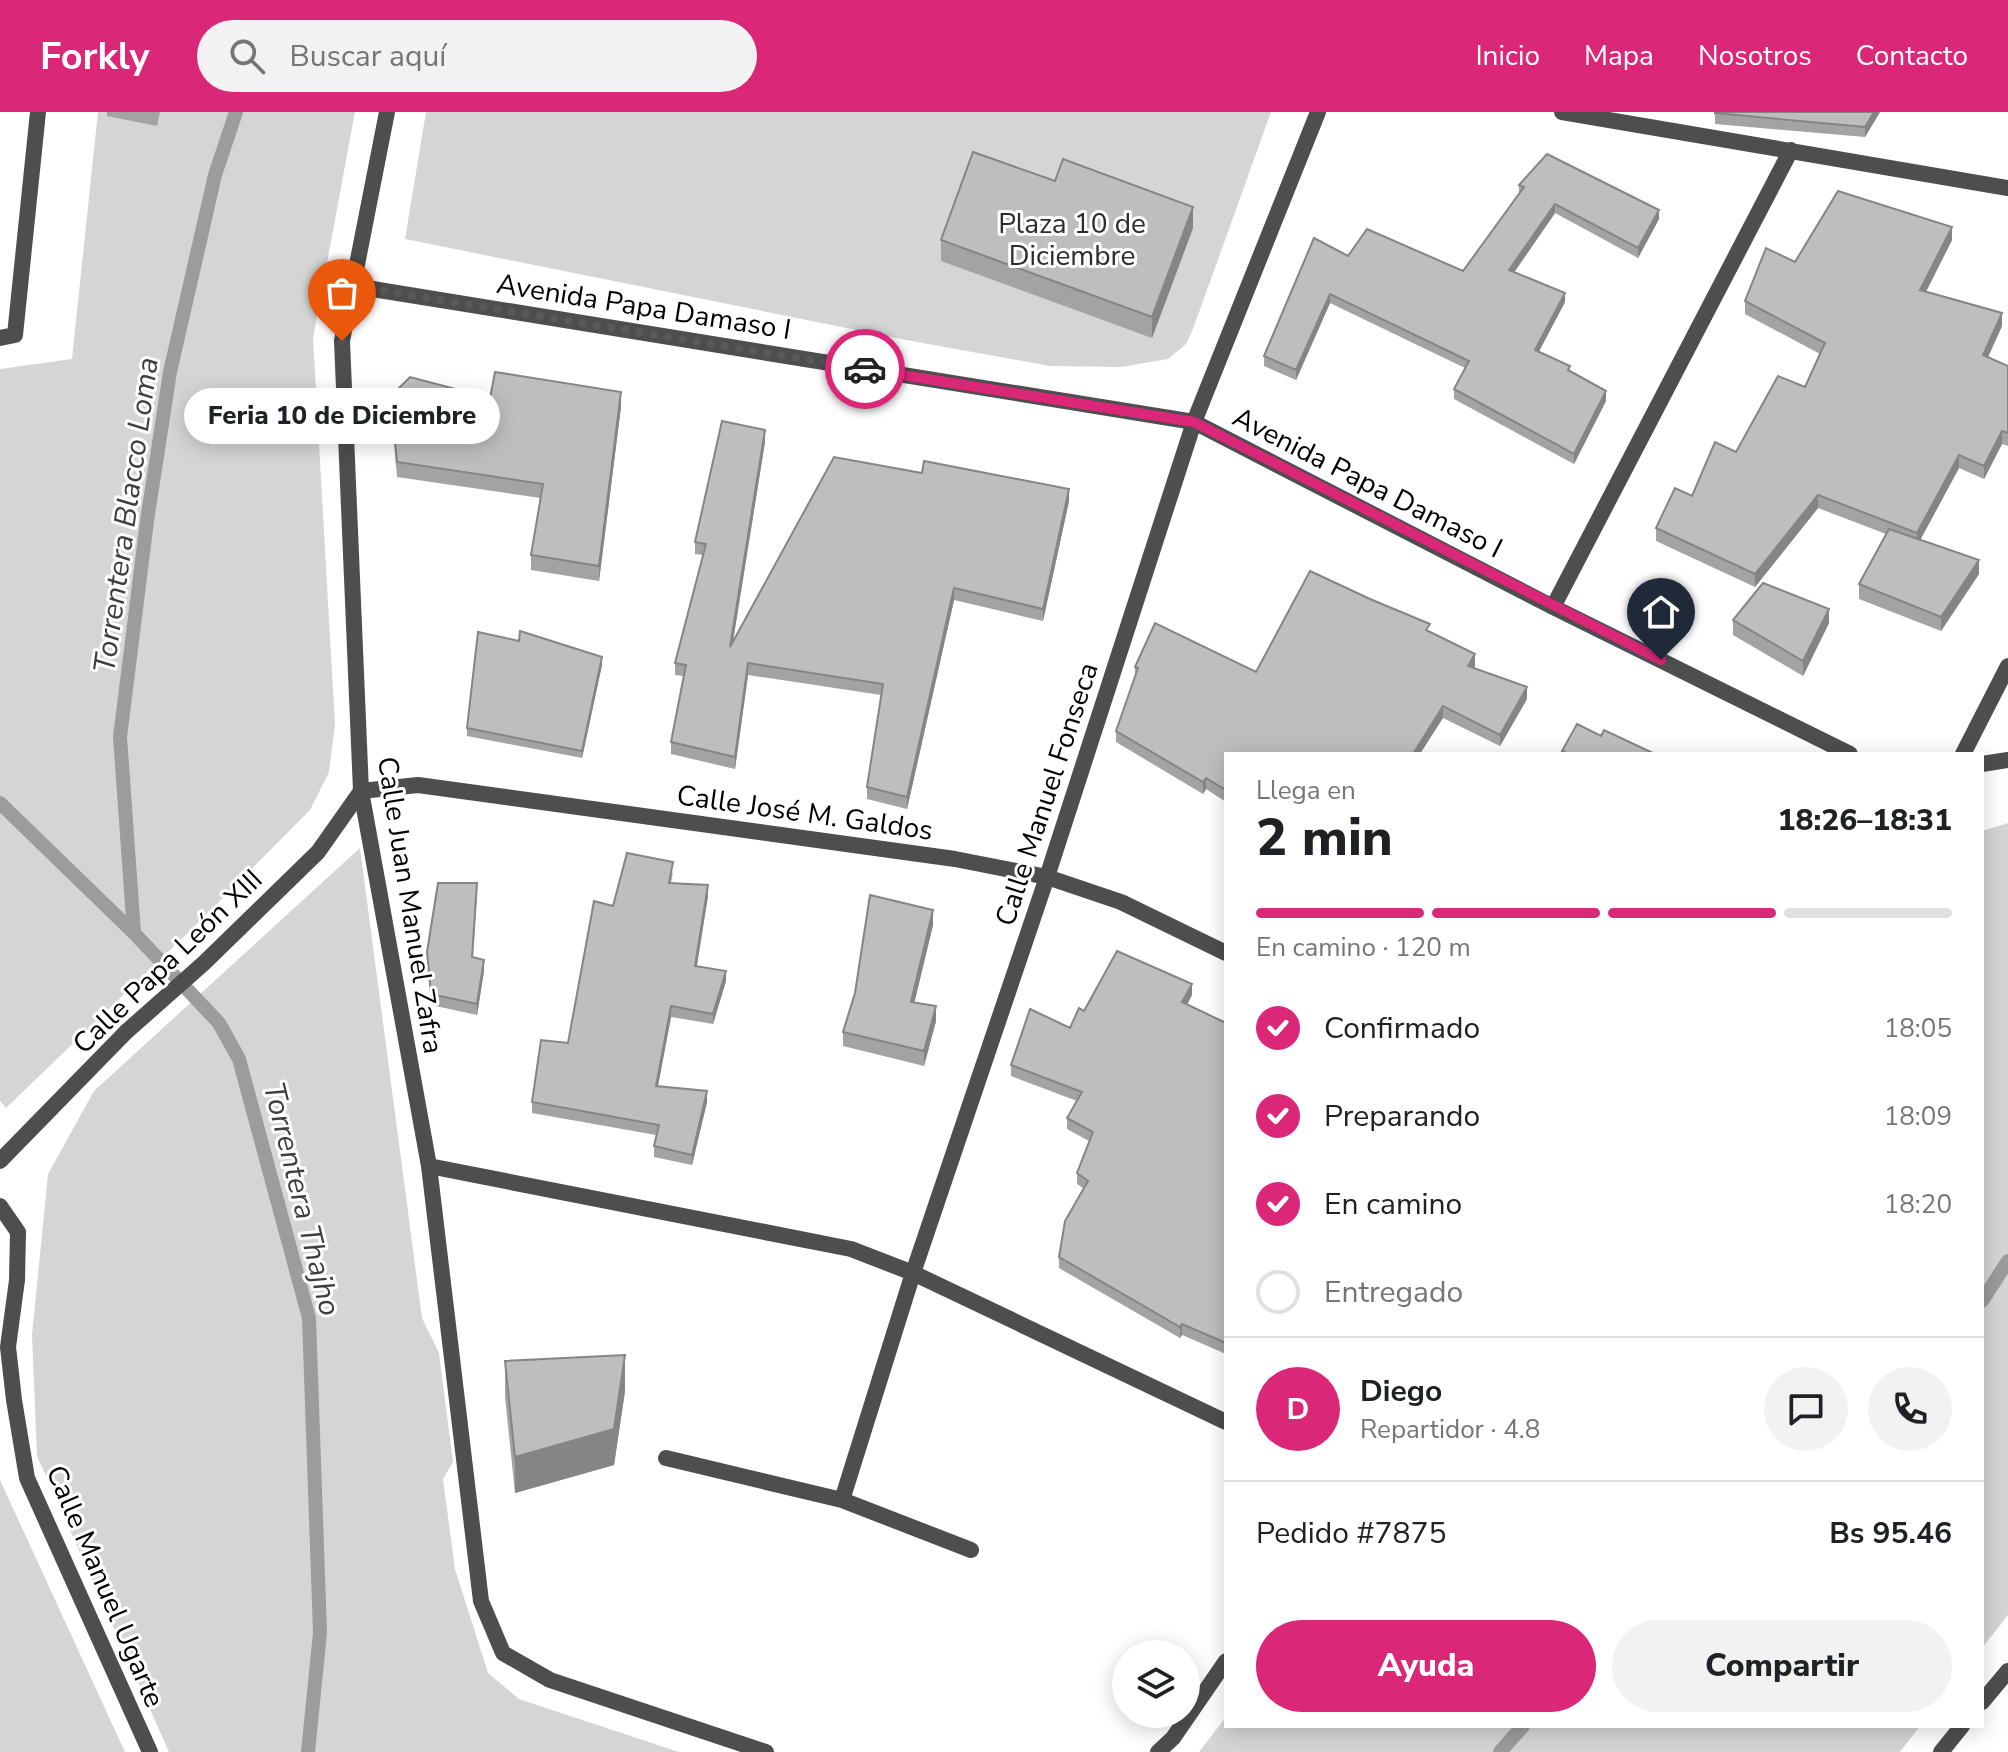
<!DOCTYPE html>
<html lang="es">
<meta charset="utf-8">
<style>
:root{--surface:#fff;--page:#f2f2f2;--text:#202124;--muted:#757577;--line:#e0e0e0;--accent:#db2777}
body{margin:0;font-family:"Nunito Sans",sans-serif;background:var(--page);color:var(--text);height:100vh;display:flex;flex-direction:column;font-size:30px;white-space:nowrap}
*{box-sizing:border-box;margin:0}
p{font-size:26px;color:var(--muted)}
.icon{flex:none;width:44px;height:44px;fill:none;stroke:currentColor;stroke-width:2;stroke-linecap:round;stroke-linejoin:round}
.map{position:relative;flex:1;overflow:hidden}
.sheet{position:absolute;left:1224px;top:640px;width:760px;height:976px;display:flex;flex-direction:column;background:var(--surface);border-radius:0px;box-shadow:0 4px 20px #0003}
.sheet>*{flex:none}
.buttons{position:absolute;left:1112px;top:1528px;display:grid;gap:16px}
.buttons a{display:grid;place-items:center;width:88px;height:88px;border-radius:50%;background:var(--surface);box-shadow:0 4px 20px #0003;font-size:40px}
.pin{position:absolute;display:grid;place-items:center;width:68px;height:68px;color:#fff;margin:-82px -34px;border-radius:50% 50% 50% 0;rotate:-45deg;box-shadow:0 0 8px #0007}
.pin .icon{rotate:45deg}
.courier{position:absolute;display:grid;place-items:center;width:80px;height:80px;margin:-40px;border:6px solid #db2777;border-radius:50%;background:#fff;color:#222;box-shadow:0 2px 10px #0007}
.bubble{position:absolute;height:56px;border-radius:28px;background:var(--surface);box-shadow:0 4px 20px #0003;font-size:26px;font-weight:800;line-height:56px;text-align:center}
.summary em{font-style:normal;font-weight:800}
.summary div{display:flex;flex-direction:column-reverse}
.summary{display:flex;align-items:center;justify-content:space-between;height:136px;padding:0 32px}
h1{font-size:52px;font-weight:800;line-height:60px}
.bar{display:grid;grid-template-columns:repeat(4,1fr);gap:12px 8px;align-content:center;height:96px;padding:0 32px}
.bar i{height:10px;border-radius:6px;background:var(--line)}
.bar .current{background:var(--accent)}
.bar p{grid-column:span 4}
.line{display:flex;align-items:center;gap:20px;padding:0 32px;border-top:2px solid var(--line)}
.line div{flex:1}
.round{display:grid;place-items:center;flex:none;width:84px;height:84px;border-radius:42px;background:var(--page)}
ol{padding:0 32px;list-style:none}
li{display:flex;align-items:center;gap:24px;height:88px}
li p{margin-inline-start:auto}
li .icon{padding:8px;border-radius:50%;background:var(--accent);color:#fff;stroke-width:4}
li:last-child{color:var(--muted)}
li i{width:44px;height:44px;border:4px solid var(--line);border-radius:50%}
.primary-button{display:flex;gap:16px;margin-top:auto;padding:16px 32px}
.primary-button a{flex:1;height:92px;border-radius:48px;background:var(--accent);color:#fff;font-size:32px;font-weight:800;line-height:92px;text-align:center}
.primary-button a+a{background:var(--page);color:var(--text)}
header{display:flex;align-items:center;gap:48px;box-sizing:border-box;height:112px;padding:0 40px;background:var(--accent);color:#fff}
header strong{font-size:38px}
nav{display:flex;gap:44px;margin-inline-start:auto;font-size:28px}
.search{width:560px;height:72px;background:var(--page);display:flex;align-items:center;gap:20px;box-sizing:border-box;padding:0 28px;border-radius:44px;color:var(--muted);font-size:30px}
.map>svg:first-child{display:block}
.green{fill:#d5d5d5}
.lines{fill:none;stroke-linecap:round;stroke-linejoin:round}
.stream{stroke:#9c9c9c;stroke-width:14}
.minor{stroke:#4e4e4e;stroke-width:16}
.tertiary{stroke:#4e4e4e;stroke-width:16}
.wall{fill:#a3a3a3}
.shaded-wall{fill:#858585}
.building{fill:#bebebe;stroke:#858585;stroke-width:2}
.done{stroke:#595959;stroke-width:8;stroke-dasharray:0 14.4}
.route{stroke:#db2777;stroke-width:10}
.labels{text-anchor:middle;stroke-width:6;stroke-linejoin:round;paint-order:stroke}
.park-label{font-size:28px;fill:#2c2c2c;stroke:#fff}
.street-label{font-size:28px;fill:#000;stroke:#fff}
.water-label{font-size:30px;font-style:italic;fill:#3d3d3d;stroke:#fff}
</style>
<header>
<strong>Forkly</strong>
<div class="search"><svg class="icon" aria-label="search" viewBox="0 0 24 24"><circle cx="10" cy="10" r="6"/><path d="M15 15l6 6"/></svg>Buscar aquí</div>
<nav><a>Inicio</a><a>Mapa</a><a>Nosotros</a><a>Contacto</a></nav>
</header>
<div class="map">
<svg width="2008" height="1640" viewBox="0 0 2008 1640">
<rect width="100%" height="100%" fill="#fff"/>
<!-- green -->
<path class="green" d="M98 0H355L313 226 335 613 329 660 310 698 194 815 6 996 0 989V257L72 247Z
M426 0H1271L1193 217 1186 232 1168 247 1121 255 1050 254 906 228 405 127Z
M2008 711V1503L1982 1536V719Z
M360 736 422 1206 439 1241 453 1350 443 1367 455 1457 488 1561 519 1587 679 1640H169L37 1344 32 1223 48 1062 94 979Z
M0 1368 125 1640H0Z
M1226 1605V1614H1920L1900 1640H1199Z"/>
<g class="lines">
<!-- stream -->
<path class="stream" d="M0 691 134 821 219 911 239 947 309 1206 320 1521 308 1640
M134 821 120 625 147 409 170 260 215 63 236 0
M1982 1189 2008 1149
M1500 1640 1523 1614"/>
<!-- minor -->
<path class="minor" d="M1562 0 2008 76
M354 174 1194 310 1553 495 1850 642
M0 226 15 223 38 0
M1553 495 1791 38
M1963 642 2008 554
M1982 652 2008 648
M429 1054 851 1137 913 1161 1226 1310
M666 1346 842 1388 971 1438
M842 1388 913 1161 1047 765 1194 310 1318 0
M1982 1590 2008 1559
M766 1640 550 1568 503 1541 481 1489 429 1054 361 679 418 673 955 747 1047 765 1121 790 1226 841
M1158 1640 1173 1626 1226 1549
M1941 1640 1962 1614"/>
<!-- tertiary -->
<path class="tertiary" d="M0 1049 126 920 204 851 318 740 361 679 342 229 387 0
M0 1094 18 1120 17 1168 8 1235 14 1288 27 1366 150 1640"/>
</g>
<!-- wall -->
<path class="wall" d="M107 0H160L157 14 107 4Z
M1880 0 1865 25 1715 12V1Z
M1519 73 1659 107 1638 146 1555 101 1514 160 1565 190 1539 239 1570 260 1606 289 1574 352 1454 287V277L1465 256 1330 191 1296 268 1264 254V244L1348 144 1463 159 1519 82Z
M1193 116 1152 226 941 149V128Z
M1952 128 1926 180 2002 214 1988 245 2008 254V334L2002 332 1984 367 1959 356 1920 428 1979 462 1941 519 1859 487V472L1886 422 1818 396 1755 475 1656 429V416L1692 384 1736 340 1805 275 1820 242 1745 202V189L1795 150Z
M391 284 490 286 621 295 599 469 531 458V443L540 386 397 365 391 299Z
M765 330 733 530 1069 389 1043 509 954 488 907 697 867 687V675L881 583 748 563 735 657 671 642V630L683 564 675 563V551L703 443 695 442V430Z
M1733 508 1829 511 1803 564 1733 523Z
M1430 520 1475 554 1474 556 1527 587 1500 634 1443 606 1226 642V690L1206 677 1203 682 1116 630V619L1135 564V555L1256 560Z
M602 553 582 646 467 624V616Z
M673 760 671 771 708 784 697 854 726 869 713 912 671 905 658 974 707 990 692 1053 654 1045V1034L656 1023 532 1001V990Z
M477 782 473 846 484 859 477 903 431 893 427 851V840Z
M933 813 914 891 936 909 924 954 843 934V920Z
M1192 883 1187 893 1226 911V1242L1182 1223 1180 1226 1059 1156V1145L1084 1077 1077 1072V1061L1089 1029 1067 1017V1006L1077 989 1011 964V953L1070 916 1084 899Z
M505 1249 625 1279 614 1353 515 1381 505 1285Z"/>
<!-- shaded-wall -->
<path class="shaded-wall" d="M1874 0H1880L1865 25V15Z
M1555 92V101L1509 168V158Z
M1193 95V116L1152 226V205Z
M1659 98V107L1638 146V136Z
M1952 115V128L1920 191V178Z
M1565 181V190L1535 247V238Z
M1330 182V191L1296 268V258Z
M2002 201V214L1983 256V243Z
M1606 279V289L1574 352V342Z
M621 280V295L599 469V454Z
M765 318V330L730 547V535Z
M2002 319V332L1984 367V354Z
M1959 343V356L1917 434V421Z
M1069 377V389L1043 509V497Z
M1818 383V396L1755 475V462Z
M1979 448V462L1941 519V505Z
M954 476V488L907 697V685Z
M1829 497V511L1803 564V549Z
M1475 542V554L1468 566V554Z
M602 545V553L582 646V639Z
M748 551V563L735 657V645Z
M1527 575V587L1500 634V623Z
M1443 594V606L1420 642H1413Z
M1206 666V677L1203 682V670Z
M708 773V784L695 864V854Z
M933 798V813L911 905V890Z
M484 848V859L477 903V892Z
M726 859V869L713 912V902Z
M1192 872V883L1182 901V890Z
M671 894V905L656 984V974Z
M936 894V909L924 954V939Z
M707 979V990L692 1053V1043Z
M1182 1212V1223L1180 1226V1215Z
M625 1243V1279L614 1353 515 1381V1345Z"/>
<!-- building -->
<path class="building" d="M1715 0H1874L1865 15 1715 1Z
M973 40 1055 69 1063 47 1193 95 1152 205 941 128Z
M1547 42 1659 98 1638 136 1555 92 1509 158 1565 181 1535 238 1570 254 1568 258 1606 279 1574 342 1454 277 1469 249 1330 182 1296 258 1264 244 1314 126 1348 144 1367 117 1463 159 1524 75 1519 73Z
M1838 79 1952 115 1920 178 2002 201 1983 243 2008 254V321L2002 319 1984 354 1959 343 1917 421 1818 383 1755 462 1656 416 1675 376 1692 384 1715 330 1736 340 1778 264 1805 275 1825 231 1745 189 1766 136 1795 150Z
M495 260 621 280 599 454 531 443 543 372 397 350 391 284 410 265 490 286Z
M722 309 765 318 730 535 834 345 922 361 924 349 1069 377 1043 497 954 476 907 685 867 675 883 572 748 551 735 645 671 630 686 553 675 551 706 432 695 430Z
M1889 417 1979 448 1941 505 1859 472Z
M1310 459 1370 487 1430 512 1426 518 1475 542 1468 554 1527 575 1500 623 1443 594 1413 642H1226V678L1206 666 1203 670 1116 619 1138 556 1135 555 1155 511 1256 560Z
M1763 471 1829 497 1803 549 1733 508Z
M520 519 602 545 582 639 467 616 478 520 519 529Z
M1577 612 1601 624 1604 618 1655 642H1568L1562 639Z
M627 741 673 750 669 771 708 773 695 854 726 859 713 902 671 894 656 974 707 979 692 1043 654 1034 659 1013 532 990 541 928 568 931 594 789 613 794Z
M438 771H477L472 845 484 848 477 892 431 882 427 840Z
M870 783 933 798 911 890 936 894 924 939 843 920 855 881Z
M1117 839 1192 872 1182 890 1226 911V1231L1182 1212 1180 1215 1059 1145 1065 1109 1088 1069 1077 1061 1093 1020 1067 1006 1082 980 1011 953 1030 897 1070 916 1079 896 1084 899Z
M625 1243 614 1317 515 1345 505 1249Z"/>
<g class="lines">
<!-- done -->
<path class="done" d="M342 229 354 174 865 257"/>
<!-- route -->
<path class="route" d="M865 257 1194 310 1661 548"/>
</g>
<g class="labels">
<!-- park labels -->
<g class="park-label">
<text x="1072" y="121">Plaza 10 de<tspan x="1072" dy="32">Diciembre</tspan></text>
</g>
<!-- street labels -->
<g class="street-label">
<text transform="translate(644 194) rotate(9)" y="10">Avenida Papa Damaso I</text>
<text transform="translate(1368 370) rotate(27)" y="10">Avenida Papa Damaso I</text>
<text transform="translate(1046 682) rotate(-72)" y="10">Calle Manuel Fonseca</text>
<text transform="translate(805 700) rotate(8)" y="10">Calle José M. Galdos</text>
<text transform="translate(411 793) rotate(81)" y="10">Calle Juan Manuel Zafra</text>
<text transform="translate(167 849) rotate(-44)" y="10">Calle Papa León XIII</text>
<text transform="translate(106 1474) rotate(67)" y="10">Calle Manuel Ugarte</text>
</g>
<!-- water labels -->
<g class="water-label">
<text transform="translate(126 403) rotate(-82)" y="10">Torrentera Blacco Loma</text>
<text transform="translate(302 1087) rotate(76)" y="10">Torrentera Thajho</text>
</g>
</g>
</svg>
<div class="buttons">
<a><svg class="icon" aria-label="layers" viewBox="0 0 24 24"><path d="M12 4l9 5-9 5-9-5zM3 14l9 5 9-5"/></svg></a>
</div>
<div class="pin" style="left:342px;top:229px;background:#ea580c"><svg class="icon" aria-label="bag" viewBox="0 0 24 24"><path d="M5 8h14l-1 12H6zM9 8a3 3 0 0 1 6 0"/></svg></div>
<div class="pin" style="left:1661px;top:548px;background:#1f2937"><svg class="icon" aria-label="home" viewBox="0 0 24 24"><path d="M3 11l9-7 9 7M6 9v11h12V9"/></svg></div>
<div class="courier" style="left:865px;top:257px"><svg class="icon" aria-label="car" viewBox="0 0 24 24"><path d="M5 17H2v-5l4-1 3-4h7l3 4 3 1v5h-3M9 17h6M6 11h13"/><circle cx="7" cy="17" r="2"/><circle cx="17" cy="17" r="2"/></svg></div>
<div class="bubble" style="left:184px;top:276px;width:316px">Feria 10 de Diciembre</div>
<section class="sheet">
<div class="summary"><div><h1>2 min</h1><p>Llega en</p></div><em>18:26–18:31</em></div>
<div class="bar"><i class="current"></i><i class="current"></i><i class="current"></i><i></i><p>En camino · 120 m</p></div>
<ol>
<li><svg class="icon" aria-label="check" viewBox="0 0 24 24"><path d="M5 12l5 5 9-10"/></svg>Confirmado<p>18:05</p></li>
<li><svg class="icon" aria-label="check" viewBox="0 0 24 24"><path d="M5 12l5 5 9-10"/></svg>Preparando<p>18:09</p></li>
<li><svg class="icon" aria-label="check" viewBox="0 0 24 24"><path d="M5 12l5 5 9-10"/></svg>En camino<p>18:20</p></li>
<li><i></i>Entregado</li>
</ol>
<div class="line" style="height:144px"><b class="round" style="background:var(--accent);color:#fff">D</b><div><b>Diego</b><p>Repartidor · 4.8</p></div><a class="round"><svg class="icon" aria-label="chat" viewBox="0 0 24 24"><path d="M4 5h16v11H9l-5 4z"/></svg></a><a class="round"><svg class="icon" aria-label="phone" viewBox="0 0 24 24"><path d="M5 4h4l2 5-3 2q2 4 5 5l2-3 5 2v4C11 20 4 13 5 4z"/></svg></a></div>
<div class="line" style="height:104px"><div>Pedido #7875</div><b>Bs 95.46</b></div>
<div class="primary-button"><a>Ayuda</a><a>Compartir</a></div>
</section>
</div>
